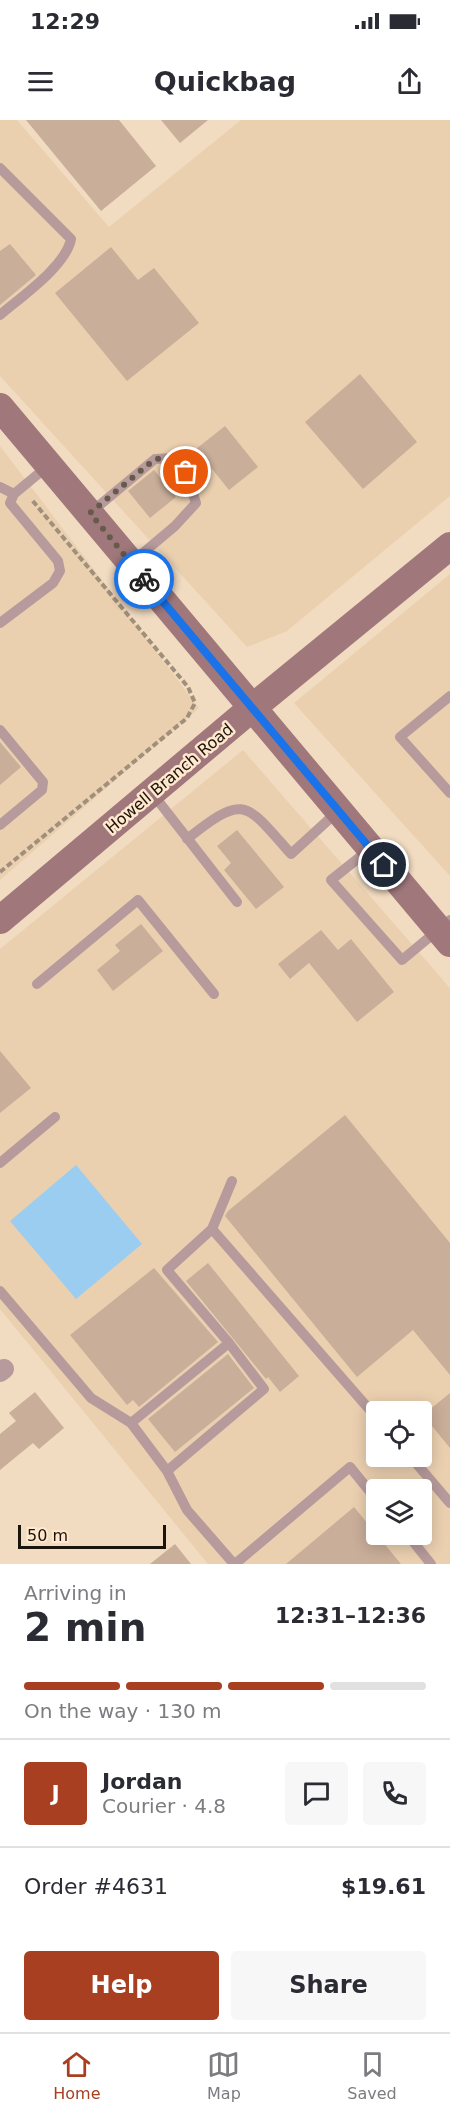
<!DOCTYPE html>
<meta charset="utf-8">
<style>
:root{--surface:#fff;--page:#f7f7f7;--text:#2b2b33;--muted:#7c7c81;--line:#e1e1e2;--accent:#a73f20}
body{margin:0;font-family:"DejaVu Sans",sans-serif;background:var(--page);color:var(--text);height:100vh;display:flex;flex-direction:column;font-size:22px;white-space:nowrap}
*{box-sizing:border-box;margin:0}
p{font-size:20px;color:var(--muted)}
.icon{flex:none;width:33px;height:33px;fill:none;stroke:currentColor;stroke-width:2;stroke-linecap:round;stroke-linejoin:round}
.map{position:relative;height:1444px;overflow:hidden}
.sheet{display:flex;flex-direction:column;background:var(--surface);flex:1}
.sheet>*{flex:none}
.controls{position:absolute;left:366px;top:1281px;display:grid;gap:12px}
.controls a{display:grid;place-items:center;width:66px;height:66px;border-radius:6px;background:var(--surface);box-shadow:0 3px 15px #0003;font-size:30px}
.scale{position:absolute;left:18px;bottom:15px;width:148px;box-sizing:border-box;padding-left:6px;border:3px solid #1b140a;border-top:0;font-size:16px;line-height:21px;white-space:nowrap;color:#1b140a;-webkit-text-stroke:4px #ffe8ce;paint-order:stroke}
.pin{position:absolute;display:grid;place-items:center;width:51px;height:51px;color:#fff;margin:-26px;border:3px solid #fff;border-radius:50%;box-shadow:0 2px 6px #0007}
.courier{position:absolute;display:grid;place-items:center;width:60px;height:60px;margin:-30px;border:4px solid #1a73e8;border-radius:50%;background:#fff;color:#222;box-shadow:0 2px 8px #0007}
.headline em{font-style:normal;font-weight:700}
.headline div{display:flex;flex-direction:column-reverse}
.headline{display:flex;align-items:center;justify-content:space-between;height:102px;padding:0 24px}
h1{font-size:39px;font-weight:700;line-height:45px}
.bar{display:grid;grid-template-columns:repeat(4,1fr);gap:9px 6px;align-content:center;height:72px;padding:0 24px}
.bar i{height:8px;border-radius:4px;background:var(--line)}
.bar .selected{background:var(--accent)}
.bar p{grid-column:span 4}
.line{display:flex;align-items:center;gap:15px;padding:0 24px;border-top:2px solid var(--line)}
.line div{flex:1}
.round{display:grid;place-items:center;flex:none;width:63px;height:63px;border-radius:6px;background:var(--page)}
.button{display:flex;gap:12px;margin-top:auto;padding:12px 24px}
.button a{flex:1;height:69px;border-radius:6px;background:var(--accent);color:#fff;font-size:24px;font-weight:700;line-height:69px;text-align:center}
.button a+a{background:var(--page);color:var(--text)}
.status{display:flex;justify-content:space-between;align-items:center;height:42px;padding:0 30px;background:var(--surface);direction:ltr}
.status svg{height:16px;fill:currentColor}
header{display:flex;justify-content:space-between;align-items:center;height:78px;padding:0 24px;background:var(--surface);font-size:27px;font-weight:700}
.menu{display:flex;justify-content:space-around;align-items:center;height:84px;border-top:2px solid var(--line);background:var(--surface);font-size:16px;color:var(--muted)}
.menu a{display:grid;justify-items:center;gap:3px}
.menu .selected{color:var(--accent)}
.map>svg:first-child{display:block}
.built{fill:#ebd0b0;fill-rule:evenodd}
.water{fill:#9bcdf1}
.building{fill:#c9ae99}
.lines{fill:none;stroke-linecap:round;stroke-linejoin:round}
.path{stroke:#9f8f7b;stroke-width:4;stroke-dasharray:6 3;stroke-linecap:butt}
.lane{stroke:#b69a9c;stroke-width:10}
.street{stroke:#b69a9c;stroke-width:20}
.secondary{stroke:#a0787c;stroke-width:28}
.done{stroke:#665a4a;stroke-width:6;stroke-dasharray:0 10.8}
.route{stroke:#1a73e8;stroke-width:8}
.labels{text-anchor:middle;stroke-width:5;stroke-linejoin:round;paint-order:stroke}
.street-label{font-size:16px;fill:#1b140a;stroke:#ffe8ce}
</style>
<div class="status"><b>12:29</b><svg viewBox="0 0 49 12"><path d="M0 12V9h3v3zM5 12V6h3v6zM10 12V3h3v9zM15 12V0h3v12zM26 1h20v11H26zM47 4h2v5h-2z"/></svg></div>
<header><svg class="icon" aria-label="menu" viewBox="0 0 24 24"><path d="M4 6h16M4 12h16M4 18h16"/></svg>Quickbag<svg class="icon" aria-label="share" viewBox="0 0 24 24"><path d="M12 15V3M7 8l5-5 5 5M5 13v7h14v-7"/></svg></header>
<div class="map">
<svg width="450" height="1444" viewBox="0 0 450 1444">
<rect width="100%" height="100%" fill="#f1dbc1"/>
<!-- built -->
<path class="built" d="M0 0H17L109 107 241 0H450V376L287 511 247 527 0 256Z
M0 326 199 588 0 760Z
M450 454V756L294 583Z
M243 630 450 868V1444H208L0 1189V829ZM376 1292H422V1336H376ZM376 1370H422V1414H376Z"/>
<!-- water -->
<path class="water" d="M76 1045 142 1124 76 1179 10 1101Z"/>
<!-- building -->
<path class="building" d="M26 0H119L156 46 101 91Z
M161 0H208L180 23Z
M10 124 36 155 0 185V131Z
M111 127 138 160 154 148 199 203 127 261 55 173Z
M360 254 417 322 363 369 305 302Z
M225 306 258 347 229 370 196 329Z
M154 350 176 377 150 398 128 371Z
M0 622 21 647 0 665Z
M237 710 284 767 256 789 224 750 231 743 217 726Z
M141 804 163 831 113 871 97 850 120 831 115 825Z
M321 810 338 830 351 819 394 872 357 902 309 843 290 859 278 844Z
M0 931 31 968 0 993Z
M345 995 450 1123V1255L413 1210 357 1257 225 1096 228 1091Z
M208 1143 299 1256 280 1272 268 1257 266 1259 186 1161Z
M154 1148 218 1222 139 1287 133 1280 127 1285 70 1215Z
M228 1234 254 1268 175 1332 148 1299Z
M35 1272 64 1308 39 1329 33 1323 0 1350V1314L16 1301 9 1293Z
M450 1273V1328L423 1295Z
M354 1387 401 1444H286Z
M175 1424 191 1444H150Z"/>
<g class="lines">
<!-- path -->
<path class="path" d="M0 752 187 598 195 583 188 567 32 380"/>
<!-- lane -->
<path class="lane" d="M0 48 71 119C66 146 21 177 0 195
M0 367 14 374
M90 393 155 339 172 338 186 352 196 383 175 406 131 443
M0 503 53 463 60 451 58 441 10 383 14 374 49 345
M450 576 400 617 450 673
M0 610 43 662 42 670 0 705
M152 673 237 782
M187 719C245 673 245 682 291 734L337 692
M370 729 331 760 402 840 450 800
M37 864 138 780 214 874
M0 1043 55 997
M212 1109 376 1297
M0 1171 91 1278 131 1303 229 1223 167 1150 212 1109 232 1061
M131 1303 167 1351 187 1390 234 1444
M410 1336 450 1383
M167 1351 264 1269 229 1223
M407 1414 431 1444
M235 1444 350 1347 376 1379"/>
<!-- street -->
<path class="street" d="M0 1252 4 1249"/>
<!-- secondary -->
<path class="secondary" d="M0 287 450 823
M0 800 252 588 450 426"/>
</g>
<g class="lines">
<!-- done -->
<path class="done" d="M144 459 90 393 155 339 172 338 186 352"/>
<!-- route -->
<path class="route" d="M144 459 384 745"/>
</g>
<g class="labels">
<!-- street labels -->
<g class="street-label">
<text transform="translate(169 658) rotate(-40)" y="6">Howell Branch Road</text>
</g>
</g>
</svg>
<div class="controls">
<a><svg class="icon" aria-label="locate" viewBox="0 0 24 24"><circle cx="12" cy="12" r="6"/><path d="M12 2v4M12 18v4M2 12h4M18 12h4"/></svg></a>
<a><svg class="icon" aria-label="layers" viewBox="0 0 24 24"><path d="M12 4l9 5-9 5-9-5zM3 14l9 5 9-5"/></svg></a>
</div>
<div class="scale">50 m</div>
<div class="pin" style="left:186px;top:352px;background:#ea580c"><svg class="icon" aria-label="bag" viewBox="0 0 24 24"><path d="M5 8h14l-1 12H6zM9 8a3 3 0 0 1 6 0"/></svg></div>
<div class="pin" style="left:384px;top:745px;background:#1f2937"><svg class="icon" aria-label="home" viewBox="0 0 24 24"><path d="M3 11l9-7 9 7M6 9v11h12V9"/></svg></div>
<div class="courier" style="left:144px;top:459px"><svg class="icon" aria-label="bike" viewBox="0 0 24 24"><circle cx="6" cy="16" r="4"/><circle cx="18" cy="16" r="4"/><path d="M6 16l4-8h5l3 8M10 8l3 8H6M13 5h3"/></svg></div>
</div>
<section class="sheet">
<div class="headline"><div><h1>2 min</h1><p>Arriving in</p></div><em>12:31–12:36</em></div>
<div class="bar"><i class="selected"></i><i class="selected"></i><i class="selected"></i><i></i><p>On the way · 130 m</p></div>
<div class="line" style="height:108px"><b class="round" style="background:var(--accent);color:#fff">J</b><div><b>Jordan</b><p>Courier · 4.8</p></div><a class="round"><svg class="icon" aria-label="chat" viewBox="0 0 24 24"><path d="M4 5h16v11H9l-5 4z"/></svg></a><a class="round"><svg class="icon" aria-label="phone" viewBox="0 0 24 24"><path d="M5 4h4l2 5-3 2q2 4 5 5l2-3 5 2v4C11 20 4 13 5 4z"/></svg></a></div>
<div class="line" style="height:78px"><div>Order #4631</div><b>$19.61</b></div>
<div class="button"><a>Help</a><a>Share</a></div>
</section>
<nav class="menu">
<a class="selected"><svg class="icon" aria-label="home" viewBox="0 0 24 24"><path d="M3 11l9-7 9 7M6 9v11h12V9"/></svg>Home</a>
<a><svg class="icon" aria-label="map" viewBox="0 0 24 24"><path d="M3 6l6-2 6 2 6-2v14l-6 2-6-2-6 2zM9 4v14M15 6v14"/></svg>Map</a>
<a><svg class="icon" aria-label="saved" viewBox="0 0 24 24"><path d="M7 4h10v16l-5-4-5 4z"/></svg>Saved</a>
</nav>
